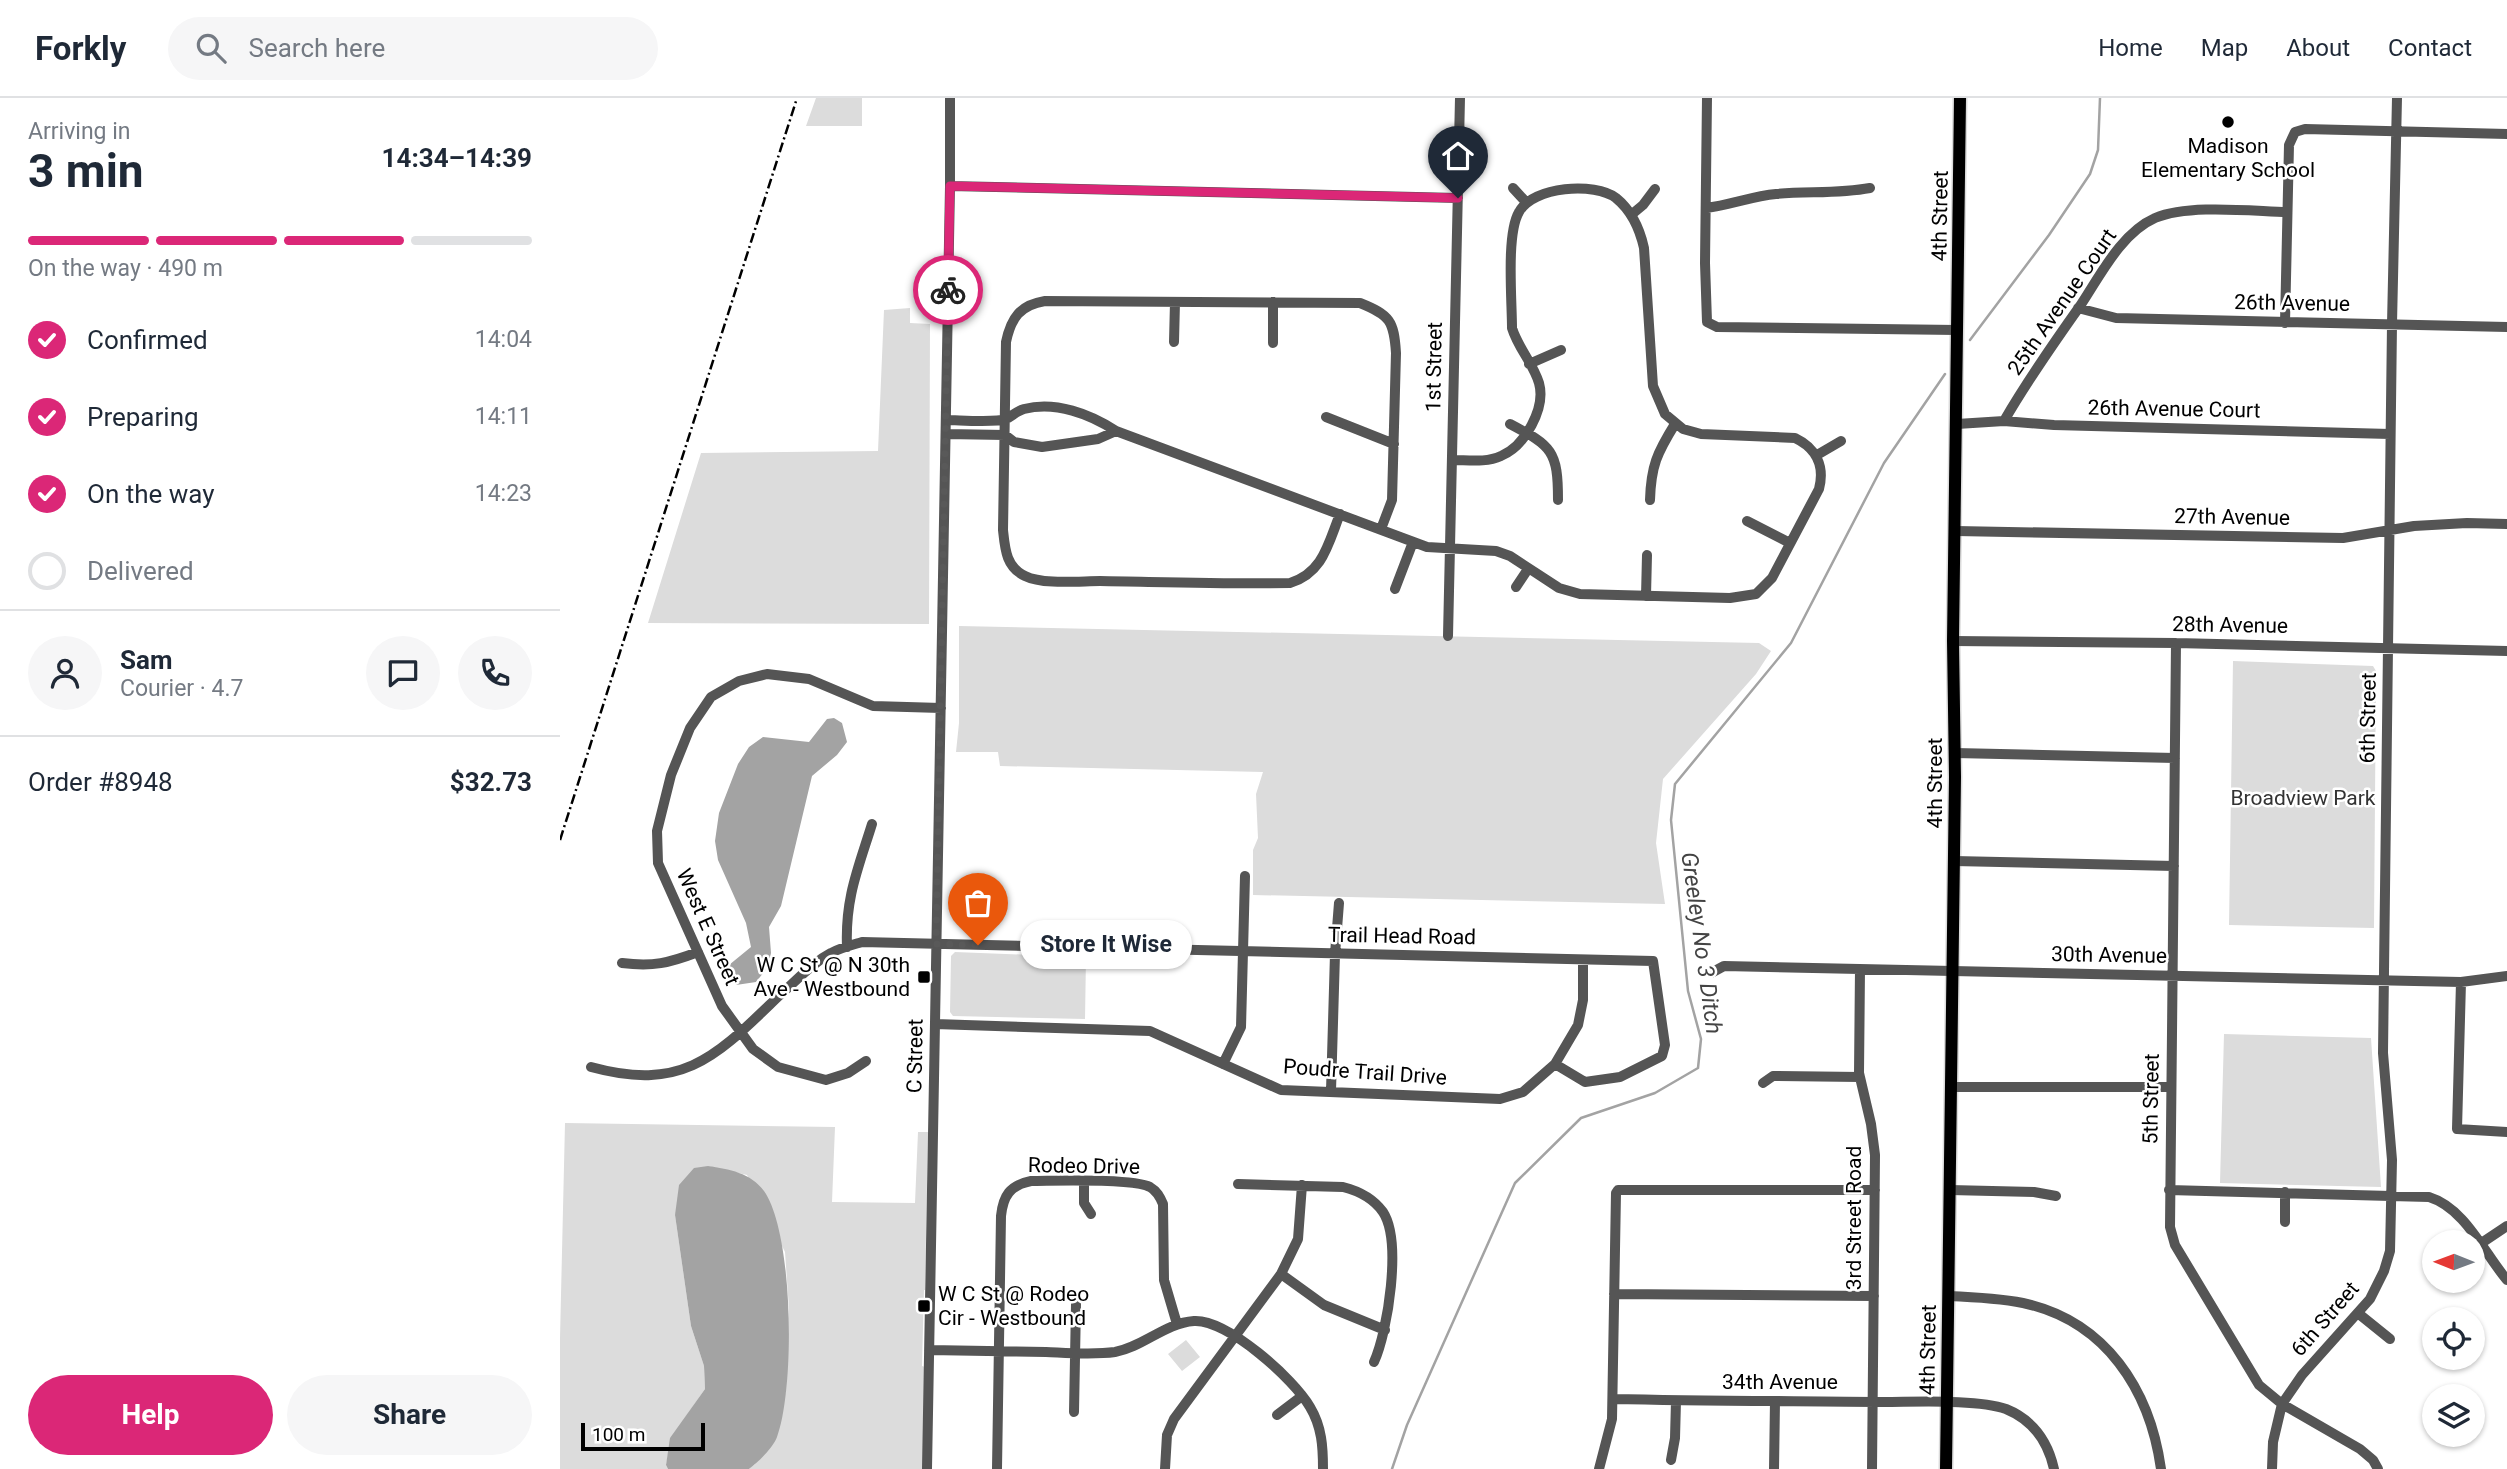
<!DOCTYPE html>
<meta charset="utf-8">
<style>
:root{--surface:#fff;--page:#f6f6f7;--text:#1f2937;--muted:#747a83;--line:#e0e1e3;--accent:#db2777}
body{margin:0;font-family:Roboto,sans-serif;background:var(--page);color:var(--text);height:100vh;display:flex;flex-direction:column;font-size:26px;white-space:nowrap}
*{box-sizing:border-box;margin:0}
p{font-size:23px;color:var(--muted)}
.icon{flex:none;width:38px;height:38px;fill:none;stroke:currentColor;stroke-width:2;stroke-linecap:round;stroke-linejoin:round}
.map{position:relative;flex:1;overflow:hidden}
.drawer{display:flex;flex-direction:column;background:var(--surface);width:560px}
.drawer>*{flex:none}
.needle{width:46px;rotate:271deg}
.buttons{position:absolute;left:1862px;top:1132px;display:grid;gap:14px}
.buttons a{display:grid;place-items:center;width:63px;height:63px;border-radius:50%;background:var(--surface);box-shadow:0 2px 5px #0004;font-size:35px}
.scale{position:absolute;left:21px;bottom:18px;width:124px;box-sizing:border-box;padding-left:7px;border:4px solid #000;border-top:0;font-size:19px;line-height:24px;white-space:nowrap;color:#000;-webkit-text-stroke:5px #fff;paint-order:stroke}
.pin{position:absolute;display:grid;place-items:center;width:60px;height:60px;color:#fff;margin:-72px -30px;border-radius:50% 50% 50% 0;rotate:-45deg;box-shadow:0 0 7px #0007}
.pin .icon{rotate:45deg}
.courier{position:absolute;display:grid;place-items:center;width:70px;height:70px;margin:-35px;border:5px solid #db2777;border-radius:50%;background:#fff;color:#222;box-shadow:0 2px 9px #0007}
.bubble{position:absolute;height:49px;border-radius:24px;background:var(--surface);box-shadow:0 2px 5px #0004;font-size:23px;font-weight:700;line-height:49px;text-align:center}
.summary em{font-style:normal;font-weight:700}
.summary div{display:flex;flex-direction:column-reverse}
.summary{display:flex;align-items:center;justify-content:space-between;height:119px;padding:0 28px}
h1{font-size:46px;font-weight:700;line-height:52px}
.bar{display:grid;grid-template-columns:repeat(4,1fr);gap:10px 7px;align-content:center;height:84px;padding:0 28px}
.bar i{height:9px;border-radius:5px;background:var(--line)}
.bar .on{background:var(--accent)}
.bar p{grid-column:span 4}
.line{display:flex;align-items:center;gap:18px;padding:0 28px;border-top:2px solid var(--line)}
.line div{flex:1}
.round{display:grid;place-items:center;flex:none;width:74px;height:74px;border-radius:37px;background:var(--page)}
ol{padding:0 28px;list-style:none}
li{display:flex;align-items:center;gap:21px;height:77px}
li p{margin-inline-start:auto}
li .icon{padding:7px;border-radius:50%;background:var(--accent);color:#fff;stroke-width:4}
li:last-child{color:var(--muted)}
li i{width:38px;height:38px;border:4px solid var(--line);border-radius:50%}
.button{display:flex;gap:14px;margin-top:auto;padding:14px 28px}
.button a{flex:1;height:80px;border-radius:42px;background:var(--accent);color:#fff;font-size:28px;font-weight:700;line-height:80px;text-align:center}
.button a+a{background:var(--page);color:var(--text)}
header{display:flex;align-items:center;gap:42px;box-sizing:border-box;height:98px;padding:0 35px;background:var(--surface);border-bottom:2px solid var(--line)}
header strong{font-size:33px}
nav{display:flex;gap:38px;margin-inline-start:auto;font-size:24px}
.search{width:490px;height:63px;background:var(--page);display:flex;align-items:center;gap:18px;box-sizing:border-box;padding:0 24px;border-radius:38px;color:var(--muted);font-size:26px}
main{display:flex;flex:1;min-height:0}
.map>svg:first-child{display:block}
.green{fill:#dcdcdc}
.water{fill:#a3a3a3}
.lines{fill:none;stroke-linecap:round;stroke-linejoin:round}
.stream{stroke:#a3a3a3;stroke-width:2.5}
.major-casing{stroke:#dbdbdb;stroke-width:15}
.minor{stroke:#555;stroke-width:10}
.major{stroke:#000;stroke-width:12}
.rail{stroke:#000;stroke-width:2.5;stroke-dasharray:10 3.5 2 3.5;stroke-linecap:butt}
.done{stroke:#595959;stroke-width:7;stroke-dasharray:0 12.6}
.route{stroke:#db2777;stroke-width:9}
.poi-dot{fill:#000;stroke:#fff;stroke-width:2.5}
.labels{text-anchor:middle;stroke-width:5;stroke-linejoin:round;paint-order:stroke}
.poi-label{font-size:21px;fill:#000;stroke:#fff}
.street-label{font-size:21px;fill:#000;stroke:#fff}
.park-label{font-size:21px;fill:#333;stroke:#fff}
.water-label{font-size:23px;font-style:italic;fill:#444;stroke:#fff}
</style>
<header>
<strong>Forkly</strong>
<div class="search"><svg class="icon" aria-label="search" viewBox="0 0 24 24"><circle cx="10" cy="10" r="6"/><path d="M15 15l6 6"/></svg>Search here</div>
<nav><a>Home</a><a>Map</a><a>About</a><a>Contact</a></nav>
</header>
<main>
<section class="drawer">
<div class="summary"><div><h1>3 min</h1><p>Arriving in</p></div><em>14:34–14:39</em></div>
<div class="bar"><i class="on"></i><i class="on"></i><i class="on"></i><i></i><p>On the way · 490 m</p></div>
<ol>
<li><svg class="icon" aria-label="check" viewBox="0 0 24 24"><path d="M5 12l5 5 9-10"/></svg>Confirmed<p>14:04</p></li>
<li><svg class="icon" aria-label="check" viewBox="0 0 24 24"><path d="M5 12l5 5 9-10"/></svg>Preparing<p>14:11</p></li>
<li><svg class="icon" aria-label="check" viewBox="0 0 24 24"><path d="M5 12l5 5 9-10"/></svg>On the way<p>14:23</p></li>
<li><i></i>Delivered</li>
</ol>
<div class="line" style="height:126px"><a class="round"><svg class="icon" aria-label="person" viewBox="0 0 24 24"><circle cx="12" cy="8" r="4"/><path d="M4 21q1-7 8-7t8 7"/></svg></a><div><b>Sam</b><p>Courier · 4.7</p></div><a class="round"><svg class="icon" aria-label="chat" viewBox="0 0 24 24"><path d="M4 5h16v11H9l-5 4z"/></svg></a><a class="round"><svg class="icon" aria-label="phone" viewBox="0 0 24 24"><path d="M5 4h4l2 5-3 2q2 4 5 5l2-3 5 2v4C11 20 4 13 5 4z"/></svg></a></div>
<div class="line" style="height:91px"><div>Order #8948</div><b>$32.73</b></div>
<div class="button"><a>Help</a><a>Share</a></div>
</section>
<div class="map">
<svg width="1947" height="1371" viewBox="0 0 1947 1371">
<rect width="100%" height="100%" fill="#fff"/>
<!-- green -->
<path class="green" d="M256 0H302V28H246Z
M350 210V225L370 226 369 526 88 525 141 355 318 353 324 212Z
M399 528 1199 545 1211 553 1196 576 1103 681 1096 745 1105 806 693 797V752L698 740 696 696 703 674 440 668 438 654H396L399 625Z
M1673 563 1813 568 1816 573 1814 830 1669 827Z
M395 854 526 859 525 921 393 918 390 914 391 858Z
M1664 936 1811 940 1821 1089 1660 1085Z
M5 1025 275 1029 272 1104 355 1105 358 1034H368L365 1192H364L362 1268 365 1269 363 1371H189L195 1366 226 1294 229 1211 225 1154 187 1077 148 1068 115 1117 131 1228 144 1268 145 1291 111 1340 106 1367 108 1371H0V1240Z
M626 1242 640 1259 622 1273 608 1256Z"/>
<!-- water -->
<path class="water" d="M274 620 282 625 287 644 277 657 252 678 221 808 209 829 211 855 208 869 196 884 176 887 169 867 191 849 186 825 158 762 155 743 159 715 178 666 189 649 203 639 249 644 267 621Z
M148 1068C169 1071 191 1075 204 1093 234 1136 235 1291 217 1339 213 1350 198 1364 189 1371H108L106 1367 110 1340 145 1291 144 1268 131 1228 115 1117 119 1087 134 1070Z"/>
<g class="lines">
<!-- stream -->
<path class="stream" d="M1410 242 1489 137 1530 76 1538 52 1540 0
M832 1371 847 1327 955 1085 1021 1020 1095 995 1138 970 1141 941 1128 893 1111 722 1115 686 1231 545 1324 365 1385 276"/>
<defs>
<path id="major" d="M1386 1371 1395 679 1393 543 1400 0"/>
</defs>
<!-- major casing -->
<use href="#major" class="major-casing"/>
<!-- minor -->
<path class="minor" d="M1147 0 1145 165 1147 224 1157 229 1397 232
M390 88 898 100
M953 90 965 103
M1146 110C1170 107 1193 98 1216 96 1248 93 1278 96 1310 90
M1071 117 1083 107 1095 91
M1518 210 1556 220 1947 229
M1725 225 1729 47 1735 34 1745 31 1947 36
M614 244 615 204
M713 245V204
M969 266 1001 252
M766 319 834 346
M386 322C399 322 435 325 446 321 452 318 457 313 464 311 496 303 530 316 556 333L867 449 936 453 950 458 999 490 1020 496 1170 500 1196 496 1212 480 1259 391C1265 368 1256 350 1235 340L1141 336 1123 331 1105 316 1093 288 1084 150C1080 132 1072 113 1056 100 1035 84 973 88 959 114 946 136 952 202 952 230 958 250 973 265 979 285 986 310 965 348 941 358 926 365 908 362 892 362
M1444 323C1467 283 1493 246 1520 208 1540 178 1561 135 1595 120 1629 106 1690 113 1727 114
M950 326C992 348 998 353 998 402
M1397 326 1444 323 1494 327 1830 336
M386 336 445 337 454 344 482 349 538 341 556 333
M1257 357 1281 343
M1090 402C1091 368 1097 355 1115 326
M780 416C768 446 763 475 730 485 667 486 604 484 540 483 520 483 483 487 465 478 446 469 445 451 443 432L446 244C451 220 460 207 485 203L800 205C830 217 834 223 836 255L832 402 821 431
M1187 423 1230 445
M1396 433 1783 440 1854 428 1907 425 1947 426
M956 489 968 471
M835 491 853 444
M1086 498 1087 457
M888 538 900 0
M1393 543 1616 545 1947 553
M1616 545 1610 1129 1615 1147 1699 1287 1722 1306 1800 1351 1813 1362 1818 1371
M1395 655 1615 660
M1394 763 1614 768
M287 849C285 800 298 771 312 726
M62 865C93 869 109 865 138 854
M1300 871 1299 975 1311 1026 1315 1057 1312 1371
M1151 875 1164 868 1901 884 1947 878
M1901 884 1897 1031 1947 1034
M375 926 590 933 721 992 940 1001 963 994 995 966 1018 927 1023 902V862
M306 963 288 975 266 982 218 969 193 951 162 908 98 765 97 733 111 677 130 630 151 599 179 583 207 576 249 581 313 608 381 610
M663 966 681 929 685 778
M31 969C126 995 158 956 222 895 238 881 252 865 271 855 280 850 292 847 302 844L1093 863 1105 947 1102 958 1060 979 1025 984 995 966
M1203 985 1213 978 1300 979
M1391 989H1610
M771 993 775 856 779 805
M524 1083V1105L531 1116
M678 1086 783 1089C799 1093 813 1100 823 1114 842 1143 828 1233 814 1264
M1390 1092 1474 1094 1496 1098
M1609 1092 1869 1099C1905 1110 1924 1155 1947 1182
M1725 1124V1094
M1920 1146 1947 1128
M721 1176 764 1207 825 1232
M1054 1196 1314 1198
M1388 1198C1414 1199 1438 1200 1463 1205 1546 1223 1590 1292 1601 1371
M1799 1216 1830 1241
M369 1252C408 1253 447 1253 486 1254 509 1255 533 1257 555 1254 583 1249 605 1225 634 1223 667 1221 734 1281 750 1309 762 1329 763 1349 763 1371
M1053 1301C1143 1303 1234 1303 1324 1304 1357 1304 1418 1301 1446 1311 1473 1322 1488 1344 1494 1371
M514 1314 516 1206
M717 1317 742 1298
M1111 1362 1115 1340 1116 1303
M367 1371 390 88V0
M437 1371 441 1118C443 1098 450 1087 471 1083 495 1083 573 1080 590 1089 597 1093 600 1099 603 1106L604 1182 617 1226
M605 1371 607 1337 614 1321 721 1176 738 1141 742 1087
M1039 1371 1052 1321 1056 1095 1058 1092H1315
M1214 1371 1215 1303
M1712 1371 1713 1344 1722 1306 1742 1277 1810 1201 1824 1173 1830 1153 1832 1062 1823 955 1832 226 1837 0"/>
<!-- major -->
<use href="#major" class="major"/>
<!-- rail -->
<path class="rail" d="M0 742 237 0"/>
</g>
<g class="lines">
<!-- done -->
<path class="done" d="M388 192 376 846 418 847"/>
<!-- route -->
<path class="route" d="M388 192 390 88 898 100"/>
</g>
<!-- markers -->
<g class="poi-dot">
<circle cx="1668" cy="24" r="7"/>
<rect x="357" y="872" width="14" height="14" rx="3.5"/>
<rect x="357" y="1201" width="14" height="14" rx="3.5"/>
</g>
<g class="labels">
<!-- poi labels -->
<g class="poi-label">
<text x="1668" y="55">Madison<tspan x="1668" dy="24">Elementary School</tspan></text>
<text x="350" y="874" text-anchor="end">W C St @ N 30th<tspan x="350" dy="24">Ave - Westbound</tspan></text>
<text x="378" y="1203" text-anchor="start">W C St @ Rodeo<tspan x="378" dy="24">Cir - Westbound</tspan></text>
</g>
<!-- street labels -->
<g class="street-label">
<text transform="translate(1380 118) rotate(-89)" y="7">4th Street</text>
<text transform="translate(1502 204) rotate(-55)" y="7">25th Avenue Court</text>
<text transform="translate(1732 205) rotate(1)" y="7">26th Avenue</text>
<text transform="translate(874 269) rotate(-89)" y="7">1st Street</text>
<text transform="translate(1614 311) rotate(1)" y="7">26th Avenue Court</text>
<text transform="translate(1672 419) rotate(1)" y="7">27th Avenue</text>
<text transform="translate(1670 527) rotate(1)" y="7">28th Avenue</text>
<text transform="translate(1808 620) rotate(-89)" y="7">6th Street</text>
<text transform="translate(1375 685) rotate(-90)" y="7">4th Street</text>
<text transform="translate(148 829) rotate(66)" y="7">West E Street</text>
<text transform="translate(842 838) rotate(1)" y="7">Trail Head Road</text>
<text transform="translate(1549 857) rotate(1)" y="7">30th Avenue</text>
<text transform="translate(355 958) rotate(-89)" y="7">C Street</text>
<text transform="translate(805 974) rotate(4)" y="7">Poudre Trail Drive</text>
<text transform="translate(1591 1001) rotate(-89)" y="7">5th Street</text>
<text transform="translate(524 1068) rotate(1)" y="7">Rodeo Drive</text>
<text transform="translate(1294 1120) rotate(-90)" y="7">3rd Street Road</text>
<text transform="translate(1765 1221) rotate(-49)" y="7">6th Street</text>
<text transform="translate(1368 1252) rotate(-89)" y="7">4th Street</text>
<text x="1220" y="1291">34th Avenue</text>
</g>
<!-- park labels -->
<g class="park-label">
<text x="1743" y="707">Broadview Park</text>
</g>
<!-- water labels -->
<g class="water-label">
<text transform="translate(1142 845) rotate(82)" y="8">Greeley No 3 Ditch</text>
</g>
</g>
</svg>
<div class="buttons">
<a><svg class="needle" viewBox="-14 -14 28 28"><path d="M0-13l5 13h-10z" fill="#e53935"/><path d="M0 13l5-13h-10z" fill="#747a83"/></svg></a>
<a><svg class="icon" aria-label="locate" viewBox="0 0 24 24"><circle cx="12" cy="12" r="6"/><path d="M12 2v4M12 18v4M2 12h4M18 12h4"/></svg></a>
<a><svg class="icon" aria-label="layers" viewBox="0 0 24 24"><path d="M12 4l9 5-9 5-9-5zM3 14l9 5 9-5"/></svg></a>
</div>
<div class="scale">100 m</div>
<div class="pin" style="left:418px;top:847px;background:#ea580c"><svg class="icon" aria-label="bag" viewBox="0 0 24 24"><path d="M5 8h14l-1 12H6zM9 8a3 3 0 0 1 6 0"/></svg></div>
<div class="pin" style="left:898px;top:100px;background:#1f2937"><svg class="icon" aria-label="home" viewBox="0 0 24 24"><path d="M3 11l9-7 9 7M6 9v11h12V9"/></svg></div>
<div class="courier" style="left:388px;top:192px"><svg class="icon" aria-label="bike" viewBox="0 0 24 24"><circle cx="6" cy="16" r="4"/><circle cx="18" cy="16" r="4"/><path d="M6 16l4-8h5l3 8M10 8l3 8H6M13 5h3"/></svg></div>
<div class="bubble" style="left:460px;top:822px;width:172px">Store It Wise</div>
</div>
</main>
